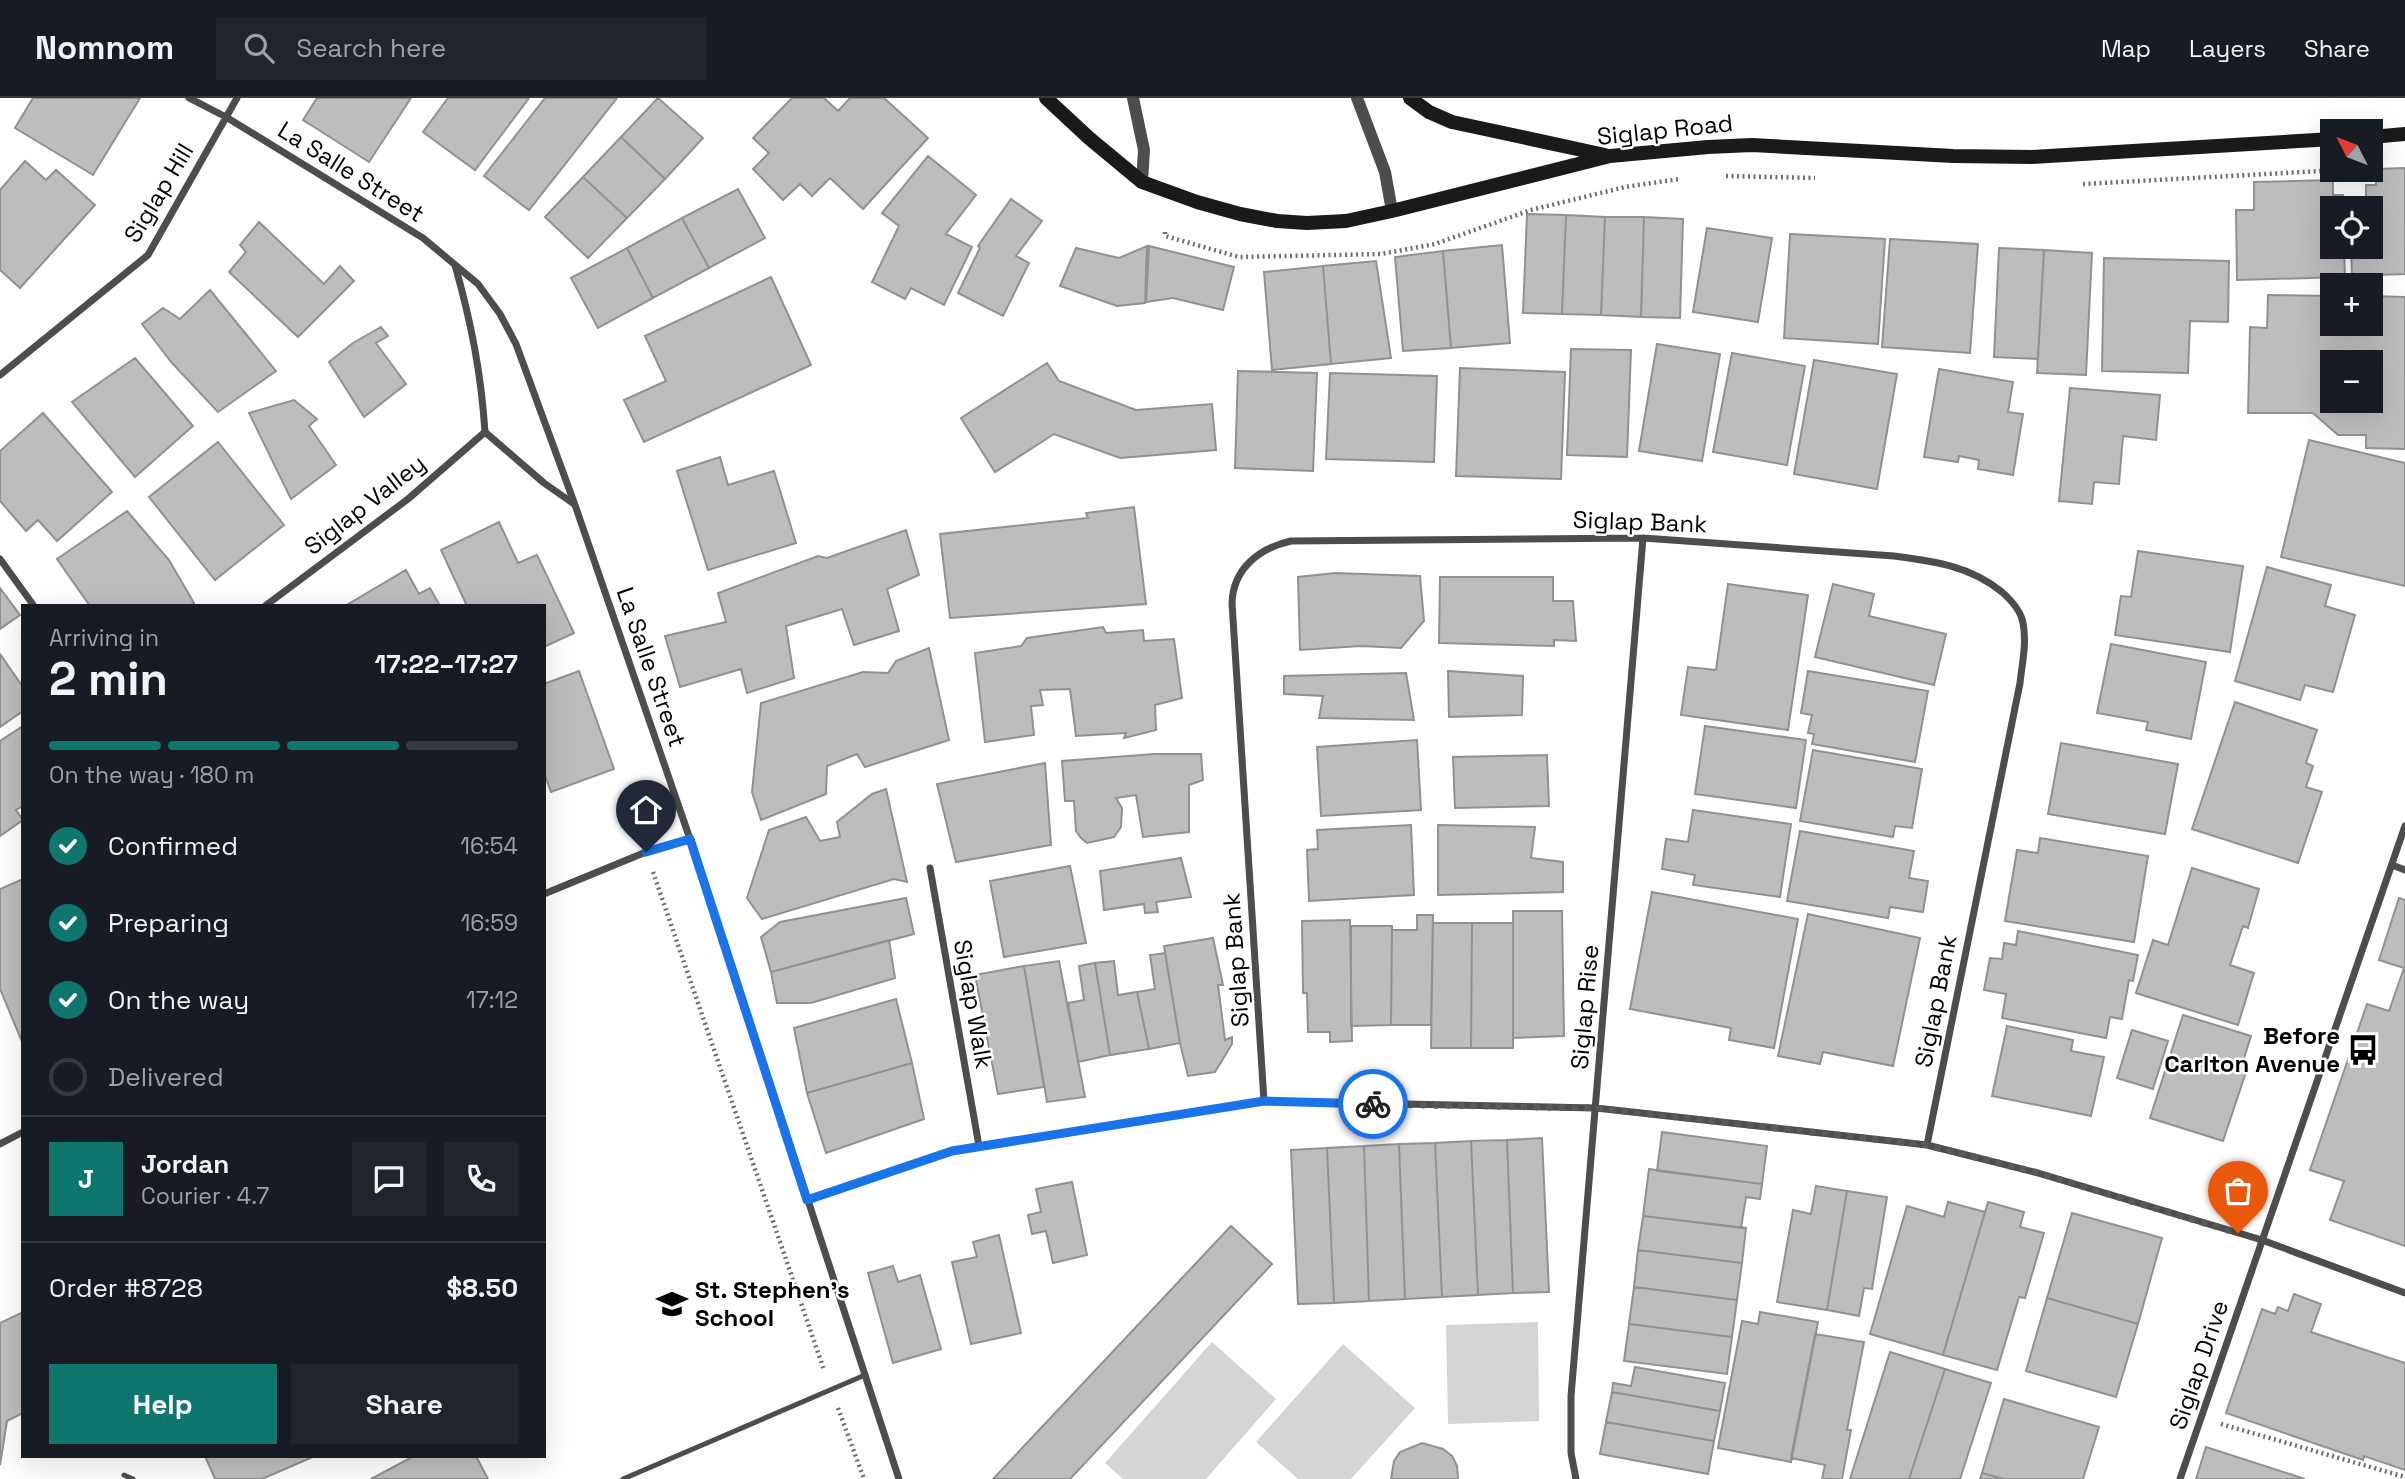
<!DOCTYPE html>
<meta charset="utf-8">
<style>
:root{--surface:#171b24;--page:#20242c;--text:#f1f3f6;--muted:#9ea1a6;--line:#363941;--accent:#0f766e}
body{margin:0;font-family:"Space Grotesk",sans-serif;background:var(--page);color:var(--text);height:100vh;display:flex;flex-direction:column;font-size:26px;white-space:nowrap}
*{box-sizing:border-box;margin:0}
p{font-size:23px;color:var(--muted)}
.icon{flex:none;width:38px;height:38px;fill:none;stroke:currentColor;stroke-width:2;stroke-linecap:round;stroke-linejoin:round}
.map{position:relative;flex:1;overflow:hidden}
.drawer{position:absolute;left:21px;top:506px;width:525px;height:854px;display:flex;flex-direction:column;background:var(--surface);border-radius:0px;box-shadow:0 7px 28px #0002}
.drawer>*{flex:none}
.needle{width:46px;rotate:312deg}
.fabs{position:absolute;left:2320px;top:21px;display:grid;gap:14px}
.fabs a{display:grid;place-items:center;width:63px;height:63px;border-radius:0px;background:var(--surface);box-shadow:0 7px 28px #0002;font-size:35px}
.pin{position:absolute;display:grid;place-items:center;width:60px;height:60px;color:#fff;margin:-72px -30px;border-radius:50% 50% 50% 0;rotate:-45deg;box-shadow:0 0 7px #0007}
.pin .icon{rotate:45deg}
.courier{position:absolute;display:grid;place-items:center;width:70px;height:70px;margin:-35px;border:5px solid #1a73e8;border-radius:50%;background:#fff;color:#222;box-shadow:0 2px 9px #0007}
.headline em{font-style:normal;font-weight:800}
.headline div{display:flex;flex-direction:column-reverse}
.headline{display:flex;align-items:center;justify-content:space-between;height:119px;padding:0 28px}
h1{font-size:46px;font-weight:800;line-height:52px}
.bar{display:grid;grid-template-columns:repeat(4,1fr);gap:10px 7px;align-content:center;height:84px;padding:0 28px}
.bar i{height:9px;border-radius:5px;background:var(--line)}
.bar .on{background:var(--accent)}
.bar p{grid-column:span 4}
.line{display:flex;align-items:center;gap:18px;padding:0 28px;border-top:2px solid var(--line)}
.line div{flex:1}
.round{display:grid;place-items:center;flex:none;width:74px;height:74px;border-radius:0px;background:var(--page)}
ol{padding:0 28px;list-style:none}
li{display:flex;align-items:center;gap:21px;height:77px}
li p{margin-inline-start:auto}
li .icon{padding:7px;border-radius:50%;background:var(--accent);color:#fff;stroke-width:4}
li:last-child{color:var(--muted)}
li i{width:38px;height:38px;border:4px solid var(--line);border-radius:50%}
.primary-button{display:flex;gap:14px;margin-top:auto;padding:14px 28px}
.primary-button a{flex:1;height:80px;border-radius:0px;background:var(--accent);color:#fff;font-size:28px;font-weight:800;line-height:80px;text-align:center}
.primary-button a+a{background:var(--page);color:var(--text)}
header{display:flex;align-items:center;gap:42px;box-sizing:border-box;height:98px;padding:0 35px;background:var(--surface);border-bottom:2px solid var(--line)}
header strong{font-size:33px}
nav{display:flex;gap:38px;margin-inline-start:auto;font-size:24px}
.search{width:490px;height:63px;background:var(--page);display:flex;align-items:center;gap:18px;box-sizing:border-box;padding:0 24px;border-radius:0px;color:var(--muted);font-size:26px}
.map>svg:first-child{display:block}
.green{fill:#d4d4d4}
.building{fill:#bdbdbd;stroke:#919191;stroke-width:2;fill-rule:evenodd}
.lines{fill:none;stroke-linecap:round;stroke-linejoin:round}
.path{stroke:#6f6f6f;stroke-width:4.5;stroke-dasharray:2 3.5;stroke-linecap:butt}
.service{stroke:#4d4d4d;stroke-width:5}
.minor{stroke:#4d4d4d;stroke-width:7}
.tertiary{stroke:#4d4d4d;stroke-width:12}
.secondary{stroke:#1a1a1a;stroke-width:14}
.done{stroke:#595959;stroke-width:7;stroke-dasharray:0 12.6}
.route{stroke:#1a73e8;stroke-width:9}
.labels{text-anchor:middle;stroke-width:5;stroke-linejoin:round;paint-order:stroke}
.street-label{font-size:24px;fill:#000;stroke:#fff}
.poi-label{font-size:24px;font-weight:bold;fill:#000;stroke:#fff;text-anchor:end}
</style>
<header>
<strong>Nomnom</strong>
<div class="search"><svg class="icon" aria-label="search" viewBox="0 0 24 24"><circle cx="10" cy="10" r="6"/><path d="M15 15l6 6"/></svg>Search here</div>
<nav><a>Map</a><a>Layers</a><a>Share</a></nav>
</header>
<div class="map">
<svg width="2405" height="1381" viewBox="0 0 2405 1381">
<rect width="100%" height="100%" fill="#fff"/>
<!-- green -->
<path class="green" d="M1538 1224 1539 1323 1448 1326 1446 1227Z
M1212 1244 1276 1301 1206 1381H1123L1105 1365Z
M1343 1246 1415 1310 1351 1381H1298L1256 1344Z"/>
<!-- building -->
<path class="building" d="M33 0H140L93 77 15 30Z
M317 0H411L369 64 303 22Z
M448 0H529L475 72 423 34Z
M545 0H617L529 112 484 78Z
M658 0 703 40 665 81 621 39Z
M792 0H824L838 13 850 0H884L928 40 863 111 830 80 812 98 800 86 783 102 753 71 769 55 753 40Z
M621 39 665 81 627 120 583 79Z
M928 58 976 97 946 136 972 149 944 207 911 190 905 201 872 184 899 128 882 115Z
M25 63 46 82 56 72 95 107 20 190 0 172V92Z
M2405 70V176L2352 178 2351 149H2371V110H2357L2356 105 2366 104V87H2376V71Z
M583 79 627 120 588 160 545 119Z
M2333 82V97H2343V110H2333V149H2344L2345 179 2237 182 2236 112H2254V84Z
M738 91 765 140 709 170 682 120Z
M1011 101 1042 123 1016 158 1029 165 1003 218 958 195 980 150 978 148Z
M1527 116 1566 117 1562 216 1523 215Z
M1566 117 1605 119 1601 217 1562 216Z
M1605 119H1644L1641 219 1601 217Z
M1644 119 1683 121 1680 220 1641 219Z
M682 120 709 170 653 200 627 150Z
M259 124 324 186 340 168 354 183 298 239 229 174 246 154 240 147Z
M1707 130 1772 140 1758 224 1693 214Z
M1790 136 1885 141 1878 246 1784 240Z
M1890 141 1978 146 1970 255 1882 249Z
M1502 147 1510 245 1451 250 1443 153Z
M1147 148 1145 205 1117 208 1060 188 1076 150 1119 160Z
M1149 148 1234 169 1223 212 1173 200 1146 204Z
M627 150 653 200 598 230 571 180Z
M1999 150 2044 152 2038 261 1994 259Z
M2044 152 2092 155 2086 277 2037 275Z
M1443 153 1451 250 1403 253 1395 159Z
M2104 160 2229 163 2228 224 2190 223 2188 275 2102 273Z
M1376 163 1391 260 1331 266 1323 168Z
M1323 168 1331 266 1272 272 1264 174Z
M771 179 811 267 644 344 624 302 666 283 645 238Z
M210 192 276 273 218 314 172 265 142 226 163 210 180 221Z
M2268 197 2333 198V226H2371V198L2405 199V351L2366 350V337H2338L2313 315H2248L2250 229 2267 230ZM2333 264H2371V303H2333Z
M381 229 388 238 376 245 406 286 364 319 329 264 353 245Z
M1657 246 1720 256 1702 363 1639 353Z
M1571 251 1631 252 1627 359 1567 357Z
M1732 255 1805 268 1787 367 1713 354Z
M135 260 193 328 135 379 72 304Z
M1814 262 1897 276 1877 391 1794 376Z
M1047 265 1059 283 1136 312 1212 306 1216 352 1120 360 1054 336 995 374 961 320Z
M1460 270 1565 274 1561 381 1456 378Z
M1939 271 2013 284 2008 314 2023 316 2013 377 1978 371 1979 362 1959 358 1958 364 1924 359Z
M1238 273 1317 275 1313 373 1235 370Z
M1330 275 1437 278 1434 364 1326 361Z
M2070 290 2160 297 2156 342 2123 338 2119 386 2094 384 2092 406 2059 403Z
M294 302 317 321 309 328 336 367 291 401 249 315Z
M43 315 112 394 57 443 38 422 26 433 0 403V353Z
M2309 342 2405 365V488L2281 459Z
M218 344 284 427 215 482 149 399Z
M720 359 728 387 774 373 796 445 708 472 677 373Z
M1134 409 1146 506 950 520 940 436 1088 420 1086 415Z
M127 413 169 462 194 505 190 508H90L57 461Z
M499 424 518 465 537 457 574 535 544 549V508H467L441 452Z
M906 432 919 477 887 491 899 533 854 547 842 511 786 528 794 580 747 595 741 571 680 589 665 538 726 524 718 495 818 458 827 460Z
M2138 453 2243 468 2230 554 2115 537 2121 498 2131 499Z
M2267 469 2331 487 2325 508 2355 517 2333 594 2305 587 2300 602 2235 583Z
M406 472 419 496 430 490 440 508H345Z
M1335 475 1420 478 1424 523 1401 550 1361 548 1300 552 1298 479Z
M1440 479H1553V503H1573L1576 543 1554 542V548L1439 545Z
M1728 486 1808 497 1788 632 1681 617 1688 569 1716 572Z
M1833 486 1874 496 1869 518 1946 536 1934 587 1815 559Z
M0 490 20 517 0 531Z
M1103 529 1106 535 1143 532 1144 543 1174 541 1182 600 1155 607 1156 632 1124 640 1126 635 1076 638 1070 591 1040 592 1043 607 1031 608 1034 637 985 644 975 555 1021 548 1027 540Z
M2111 546 2206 564 2191 641 2146 632 2148 624 2097 615Z
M929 550 949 642 865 669 857 656 827 668 826 696 761 722 752 694 761 605 863 574 888 575 896 563Z
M0 556 23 589V613L0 629Z
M579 573 614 671 551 694 544 675V586Z
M1448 573 1523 578 1522 617 1449 619Z
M1808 573 1928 593 1915 664 1812 646 1814 636 1808 635 1812 617 1801 615Z
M1406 575 1414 622 1319 620 1323 598 1284 596V578Z
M2235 604 2317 632 2306 665 2313 668 2306 689 2322 694 2298 765 2192 731Z
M23 628V708L16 712 23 722 0 738V643Z
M1705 628 1806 642 1796 710 1695 696Z
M1417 642 1421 712 1321 718 1317 649Z
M2061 645 2178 666 2165 736 2048 716Z
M1813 652 1922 671 1912 730 1895 728 1893 739 1800 723Z
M1155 656H1201L1203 682 1189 687V734L1143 739 1136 697 1116 700 1122 710 1121 729 1114 739 1087 745 1081 740 1076 733 1074 703H1065L1062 663Z
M1547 657 1549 708 1455 710 1453 659Z
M1045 665 1051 747 956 764 937 686Z
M886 691 907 784 894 781 762 821 747 800 769 732 806 719 820 743 840 739 837 724 872 696Z
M1693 712 1791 726 1780 799 1693 787 1695 777 1662 771 1666 741 1688 744Z
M1411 727 1414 797 1309 803 1307 752 1318 751 1317 732Z
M1438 727 1535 729 1531 760 1563 764V794L1438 797Z
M1800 733 1914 753 1909 780 1928 783 1923 814 1890 809 1888 820 1787 803Z
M2040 740 2148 758 2134 844 2005 823 2017 752 2038 755Z
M1181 760 1191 799 1156 804 1158 814 1145 815 1144 806 1104 812 1100 773Z
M1070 768 1086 845 1004 859 990 783Z
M2192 770 2259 791 2248 830 2243 828 2230 867 2254 875 2238 927 2136 895 2153 842 2168 847Z
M23 781V946L0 891V791Z
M1652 794 1798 821 1774 950 1729 942 1731 930 1630 911Z
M906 800 914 836 771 874 761 839 780 824Z
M2399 800 2405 802V1148L2330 1122 2344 1083 2310 1072 2367 906 2389 913 2404 870 2379 862Z
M1513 813H1562L1564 938 1513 940Z
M1808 816 1920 840 1893 968 1823 954 1820 966 1778 958Z
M1417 817H1433L1431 927H1391L1392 832H1417Z
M1350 822 1352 943 1330 944V934H1308L1307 895H1303L1302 823Z
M1433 825H1472L1471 950H1431Z
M1472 825H1513V950H1471Z
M1351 828H1392L1391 927 1351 928Z
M2018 833 2138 857 2133 883 2129 882 2122 921 2110 919 2106 940 2002 920 2006 896 1984 892 1990 860 2002 861 2004 845 2016 847Z
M1213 840 1223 887H1218L1225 942 1232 939V946L1215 974 1188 978 1180 945 1164 848Z
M889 842 895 880 811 905H777L771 874Z
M1165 855 1180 945 1149 951 1137 894 1155 891 1150 857Z
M1059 863 1085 999 1047 1004 1024 868Z
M1114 863 1118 897 1137 894 1149 951 1110 957 1095 865Z
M1095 865 1110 957 1078 964 1068 905 1084 902 1079 868Z
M1024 868 1044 989 998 996 975 877Z
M896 901 912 965 807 995 794 930Z
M2183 917 2251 938 2241 970 2247 971 2223 1043 2150 1020Z
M2007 928 2073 942 2071 953 2104 959 2091 1018 1992 998Z
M2132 932 2168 943 2153 991 2117 980Z
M912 965 924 1021 826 1055 807 995Z
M1662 1034 1767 1048 1762 1086 1657 1073Z
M1542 1040 1549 1194 1513 1195 1507 1042Z
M1507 1042 1513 1195 1478 1197 1471 1043Z
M1471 1043 1478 1197 1442 1199 1435 1045Z
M1435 1045 1442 1199 1405 1201 1399 1046Z
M1399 1046 1405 1201 1369 1203 1364 1048Z
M1364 1048 1369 1203 1334 1205 1327 1050Z
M1327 1050 1334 1205 1298 1206 1291 1052Z
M1649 1071 1762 1086 1760 1101 1746 1099 1741 1130 1643 1118Z
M1072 1084 1087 1157 1053 1165 1046 1133 1032 1136 1028 1117 1041 1114 1036 1091Z
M1816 1088 1847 1093 1827 1212 1777 1204 1793 1112 1811 1116Z
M1847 1093 1887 1099 1872 1191 1864 1190 1859 1218 1827 1212Z
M1948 1104 1985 1114 1943 1257 1870 1236 1907 1108 1944 1119Z
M1988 1104 2024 1114 2020 1129 2044 1135 2025 1200 2019 1199 1997 1272 1943 1257Z
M2072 1115 2162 1140 2138 1226 2047 1200Z
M1643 1118 1746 1130 1742 1165 1638 1152Z
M1231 1128 1272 1166 1070 1381H993Z
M999 1137 1021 1235 971 1246 952 1164 977 1159 973 1144Z
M1638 1152 1742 1165 1737 1202 1634 1189Z
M893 1168 898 1184 920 1177 941 1251 893 1265 868 1175Z
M1634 1189 1737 1202 1732 1239 1629 1226Z
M2294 1196 2321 1206 2311 1234 2405 1265V1372L2364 1358 2363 1362 2226 1315 2262 1211 2275 1216 2278 1209 2288 1213Z
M2047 1200 2138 1226 2116 1299 2026 1273Z
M23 1214V1315L7 1323 0 1367V1225Z
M1760 1214 1818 1224 1791 1364 1718 1350 1742 1223 1758 1226Z
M1629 1226 1732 1239 1727 1276 1624 1263Z
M1815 1236 1864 1244 1847 1332H1851L1842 1381H1822L1825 1367 1791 1360Z
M1890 1254 1945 1271 1909 1381H1850Z
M1635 1269 1725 1285 1720 1313 1612 1294 1613 1285 1631 1288Z
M1945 1271 1991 1285 1960 1381H1909Z
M1612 1294 1720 1313 1714 1343 1606 1324Z
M2004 1301 2099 1329 2083 1381H2003L1982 1375Z
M1606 1324 1714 1343 1708 1376 1600 1356Z
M1422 1345 1443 1351 1452 1358 1457 1368 1458 1381H1391L1394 1363 1400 1354Z
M2206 1349 2305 1381H2196Z
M205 1358H315L262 1381H215Z
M414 1358H476L488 1381H371Z
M1982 1375 2003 1381H1980Z"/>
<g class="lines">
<!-- path -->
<path class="path" d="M1726 78 1815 80
M2083 86 2339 72
M1165 134V138L1239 159 1381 156 1435 146 1531 112 1625 89 1679 81
M653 774 824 1272
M838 1310 864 1381
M2221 1326 2405 1379"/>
<!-- service -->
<path class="service" d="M124 1377 133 1381
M623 1381 865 1277"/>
<!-- minor -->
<path class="minor" d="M189 0 226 19 423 140 478 186 500 216 516 246 575 407 690 741 899 1381
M455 167C471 224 481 274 485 334L544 385 574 406
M0 277 148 157 237 0
M0 461 34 508
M265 508 408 401 485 334
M2392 767 2405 772
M930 770 979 1048
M544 796 646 754 690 741
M1264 1003 1232 505C1233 471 1259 450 1291 443L1643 440 1894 458C1934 463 1970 468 2002 494 2011 502 2021 513 2023 525 2027 545 2022 566 2020 585L1927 1047
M0 1046 23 1034
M807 1102 952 1053 1264 1003 1596 1010 1927 1047 2038 1075 2262 1142 2405 1195
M1576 1381 1571 1355V1298L1643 440
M2180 1381 2405 728"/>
<!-- tertiary -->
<path class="tertiary" d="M1133 0 1144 52 1142 84
M1357 0 1385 74 1392 113"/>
<!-- secondary -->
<path class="secondary" d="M1046 0 1089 40 1142 84 1197 104 1240 116 1277 123 1307 125 1346 123 1392 113 1610 58 1708 49 1752 47 1953 58 2032 59 2333 41
M1410 0 1429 14 1452 24 1605 57
M2371 39 2405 36"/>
</g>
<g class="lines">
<!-- done -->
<path class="done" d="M1373 1006 1596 1010 1927 1047 2038 1075 2238 1135"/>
<!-- route -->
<path class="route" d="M646 754 690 741 807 1102 952 1053 1264 1003 1373 1006"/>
</g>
<!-- icons -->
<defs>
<symbol id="bus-bare" viewBox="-9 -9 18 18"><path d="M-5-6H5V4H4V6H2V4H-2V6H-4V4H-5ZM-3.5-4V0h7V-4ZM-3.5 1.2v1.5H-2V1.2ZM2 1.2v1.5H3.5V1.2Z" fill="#000" stroke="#fff" stroke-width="2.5" paint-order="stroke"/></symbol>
<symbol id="school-bare" viewBox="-9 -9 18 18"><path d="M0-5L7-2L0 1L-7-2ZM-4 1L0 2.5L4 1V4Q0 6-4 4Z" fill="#000" stroke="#fff" stroke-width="2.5" paint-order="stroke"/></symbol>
</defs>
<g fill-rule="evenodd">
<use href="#bus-bare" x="2341" y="930" width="44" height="44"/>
<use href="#school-bare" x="650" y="1184" width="44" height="44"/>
</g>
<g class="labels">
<!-- street labels -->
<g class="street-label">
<text transform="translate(1665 32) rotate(-6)" y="8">Siglap Road</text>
<text transform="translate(351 74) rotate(32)" y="8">La Salle Street</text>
<text transform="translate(159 95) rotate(-59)" y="8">Siglap Hill</text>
<text transform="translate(365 407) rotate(-38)" y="8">Siglap Valley</text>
<text transform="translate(1640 424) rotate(2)" y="8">Siglap Bank</text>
<text transform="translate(651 569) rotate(71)" y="8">La Salle Street</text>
<text transform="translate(1236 862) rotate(-94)" y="8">Siglap Bank</text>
<text transform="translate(1936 903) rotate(-79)" y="8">Siglap Bank</text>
<text transform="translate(973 906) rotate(80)" y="8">Siglap Walk</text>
<text transform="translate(1585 909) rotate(-85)" y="8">Siglap Rise</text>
<text transform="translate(2199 1267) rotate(-71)" y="8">Siglap Drive</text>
</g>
<!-- poi labels -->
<g class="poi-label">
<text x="2340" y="946">Before<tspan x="2340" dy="28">Carlton Avenue</tspan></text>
<text x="695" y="1200" text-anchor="start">St. Stephen's<tspan x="695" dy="28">School</tspan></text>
</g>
</g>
</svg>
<div class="fabs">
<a><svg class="needle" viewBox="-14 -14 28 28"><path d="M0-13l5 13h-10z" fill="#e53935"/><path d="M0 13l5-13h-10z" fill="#9ea1a6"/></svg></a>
<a><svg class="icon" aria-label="locate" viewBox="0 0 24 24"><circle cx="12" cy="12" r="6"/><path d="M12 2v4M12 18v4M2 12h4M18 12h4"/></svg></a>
<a>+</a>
<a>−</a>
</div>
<div class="pin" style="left:2238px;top:1135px;background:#ea580c"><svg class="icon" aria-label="bag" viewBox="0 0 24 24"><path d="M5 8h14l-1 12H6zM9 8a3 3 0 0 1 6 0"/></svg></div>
<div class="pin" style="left:646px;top:754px;background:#1f2937"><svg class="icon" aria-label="home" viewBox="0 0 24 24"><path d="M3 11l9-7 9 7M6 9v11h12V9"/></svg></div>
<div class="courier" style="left:1373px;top:1006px"><svg class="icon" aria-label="bike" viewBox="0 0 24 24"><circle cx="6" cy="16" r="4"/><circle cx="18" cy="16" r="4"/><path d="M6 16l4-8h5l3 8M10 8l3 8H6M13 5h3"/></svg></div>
<section class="drawer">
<div class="headline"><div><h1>2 min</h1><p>Arriving in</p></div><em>17:22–17:27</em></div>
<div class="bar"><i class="on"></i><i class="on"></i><i class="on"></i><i></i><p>On the way · 180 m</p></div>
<ol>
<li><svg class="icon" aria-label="check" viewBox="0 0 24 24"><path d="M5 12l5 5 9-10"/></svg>Confirmed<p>16:54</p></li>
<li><svg class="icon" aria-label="check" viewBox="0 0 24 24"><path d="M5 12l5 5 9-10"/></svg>Preparing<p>16:59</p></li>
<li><svg class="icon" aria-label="check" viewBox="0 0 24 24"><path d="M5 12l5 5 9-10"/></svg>On the way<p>17:12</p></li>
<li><i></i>Delivered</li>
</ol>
<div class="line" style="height:126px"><b class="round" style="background:var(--accent);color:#fff">J</b><div><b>Jordan</b><p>Courier · 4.7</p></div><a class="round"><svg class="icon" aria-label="chat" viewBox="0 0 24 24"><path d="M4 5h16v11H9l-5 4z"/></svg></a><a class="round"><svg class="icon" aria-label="phone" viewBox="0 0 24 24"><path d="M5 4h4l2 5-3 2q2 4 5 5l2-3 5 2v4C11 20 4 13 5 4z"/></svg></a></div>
<div class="line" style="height:91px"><div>Order #8728</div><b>$8.50</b></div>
<div class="primary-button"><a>Help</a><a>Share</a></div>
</section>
</div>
